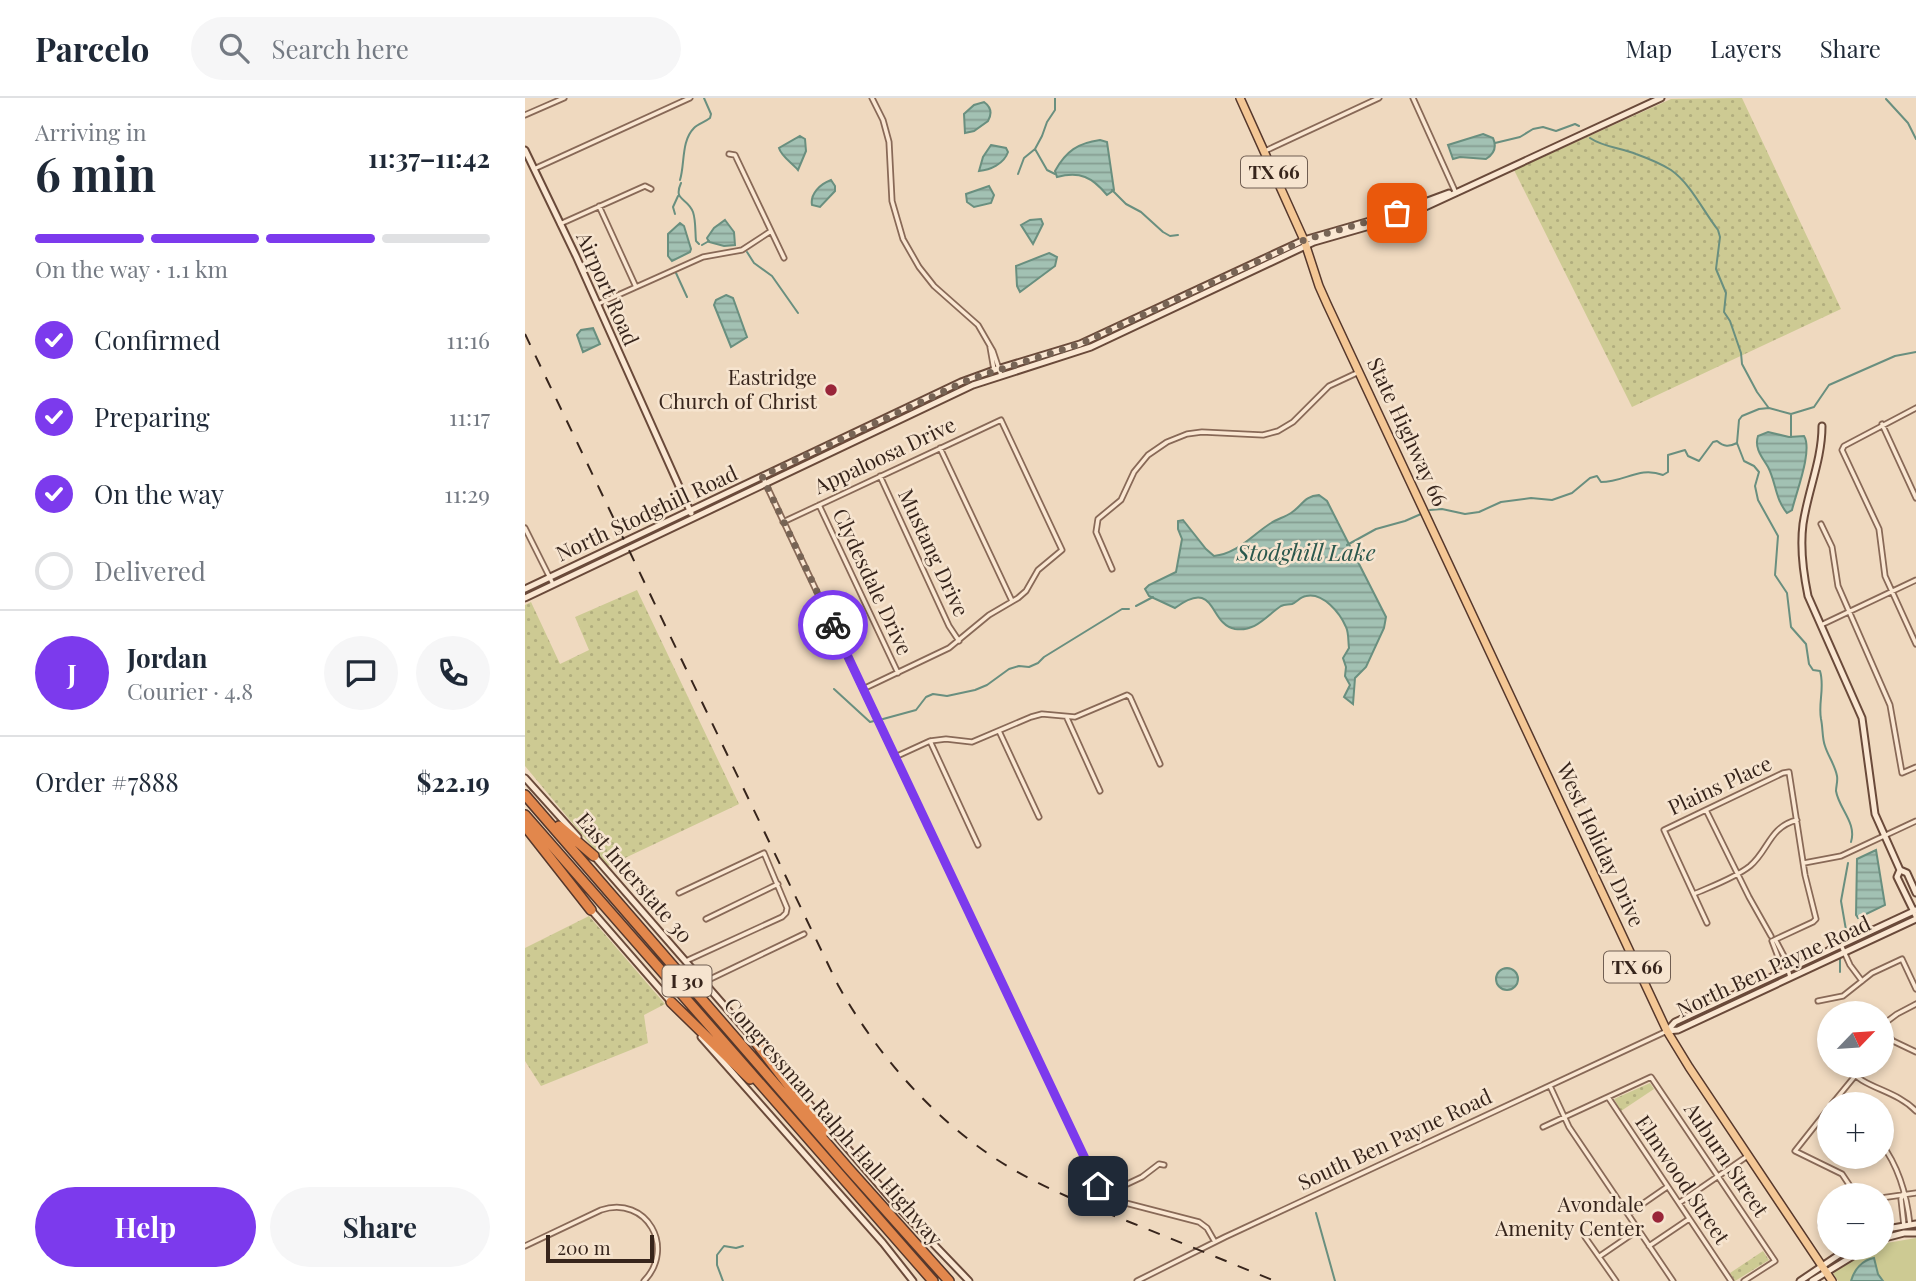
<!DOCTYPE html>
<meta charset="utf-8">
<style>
:root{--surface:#fff;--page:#f6f6f7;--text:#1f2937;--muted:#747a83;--line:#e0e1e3;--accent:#7c3aed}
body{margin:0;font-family:"Playfair Display",serif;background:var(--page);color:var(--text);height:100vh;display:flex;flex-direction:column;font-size:26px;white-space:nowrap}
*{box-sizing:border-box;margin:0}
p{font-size:23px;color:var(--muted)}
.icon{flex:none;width:38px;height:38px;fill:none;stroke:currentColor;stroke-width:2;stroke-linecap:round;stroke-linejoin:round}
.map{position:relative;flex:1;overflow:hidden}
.drawer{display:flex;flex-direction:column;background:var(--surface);width:525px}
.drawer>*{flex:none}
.needle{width:46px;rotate:65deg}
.buttons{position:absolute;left:1292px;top:903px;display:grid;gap:14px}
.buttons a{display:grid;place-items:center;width:77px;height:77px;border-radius:50%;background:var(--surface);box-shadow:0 4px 10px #0003;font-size:35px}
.scale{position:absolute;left:21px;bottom:18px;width:108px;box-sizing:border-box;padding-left:7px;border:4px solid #37251c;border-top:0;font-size:19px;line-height:24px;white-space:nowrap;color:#37251c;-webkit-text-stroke:5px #f6e4cf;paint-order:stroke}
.pin{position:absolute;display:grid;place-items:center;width:60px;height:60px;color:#fff;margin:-30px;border-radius:14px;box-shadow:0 4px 10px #0006}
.courier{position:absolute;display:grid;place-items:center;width:70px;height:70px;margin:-35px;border:5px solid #7c3aed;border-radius:50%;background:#fff;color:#222;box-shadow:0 2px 9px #0007}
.head em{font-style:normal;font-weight:700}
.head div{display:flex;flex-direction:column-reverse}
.head{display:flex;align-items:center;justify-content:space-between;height:119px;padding:0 35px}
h1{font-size:46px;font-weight:700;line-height:52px}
.bar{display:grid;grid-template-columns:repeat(4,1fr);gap:10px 7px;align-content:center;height:84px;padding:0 35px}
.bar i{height:9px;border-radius:5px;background:var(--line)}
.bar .current{background:var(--accent)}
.bar p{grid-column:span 4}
.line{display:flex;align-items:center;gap:18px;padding:0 35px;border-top:2px solid var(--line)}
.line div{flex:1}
.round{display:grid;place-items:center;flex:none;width:74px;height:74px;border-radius:37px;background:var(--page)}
ol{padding:0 35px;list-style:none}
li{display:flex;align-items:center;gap:21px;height:77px}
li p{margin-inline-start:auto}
li .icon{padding:7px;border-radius:50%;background:var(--accent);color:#fff;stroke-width:4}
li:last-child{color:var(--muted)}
li i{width:38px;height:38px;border:4px solid var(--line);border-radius:50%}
.cta{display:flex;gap:14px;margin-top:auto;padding:14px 35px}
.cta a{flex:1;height:80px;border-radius:42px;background:var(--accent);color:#fff;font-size:28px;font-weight:700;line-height:80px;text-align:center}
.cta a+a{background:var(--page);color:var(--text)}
header{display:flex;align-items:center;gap:42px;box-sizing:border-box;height:98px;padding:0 35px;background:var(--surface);border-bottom:2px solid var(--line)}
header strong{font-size:33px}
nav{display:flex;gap:38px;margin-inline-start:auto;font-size:24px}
.search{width:490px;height:63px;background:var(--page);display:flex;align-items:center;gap:18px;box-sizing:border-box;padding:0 24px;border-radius:38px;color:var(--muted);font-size:26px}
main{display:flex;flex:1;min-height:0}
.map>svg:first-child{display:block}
.grass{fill:url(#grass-dots)}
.park{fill:#cdca93}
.water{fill:url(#water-rules);stroke:#698f7f;stroke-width:2}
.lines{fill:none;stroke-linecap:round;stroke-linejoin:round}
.stream{stroke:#698f7f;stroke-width:2}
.street-casing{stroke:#886957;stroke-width:7}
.secondary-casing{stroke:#6a4a3a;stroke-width:9}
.primary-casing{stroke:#56382c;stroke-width:10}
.highway-casing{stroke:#56382c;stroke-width:12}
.street{stroke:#fae7d2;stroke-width:3.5}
.secondary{stroke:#fae7d2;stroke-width:5}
.primary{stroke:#f4c795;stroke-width:7}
.highway{stroke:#e2874c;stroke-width:9}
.rail{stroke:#37251c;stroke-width:2;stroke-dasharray:12 12;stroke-linecap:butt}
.done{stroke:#776455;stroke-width:7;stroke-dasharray:0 12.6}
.route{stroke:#7c3aed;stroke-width:9}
.poi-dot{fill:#992539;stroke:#f6e4cf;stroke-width:2.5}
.labels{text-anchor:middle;stroke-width:5;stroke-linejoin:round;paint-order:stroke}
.shield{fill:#f6e4cf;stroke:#705e52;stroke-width:2}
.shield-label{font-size:19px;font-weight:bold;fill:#37251c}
.street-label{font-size:21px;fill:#37251c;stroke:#f6e4cf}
.poi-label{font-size:21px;fill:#37251c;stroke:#f6e4cf;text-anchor:end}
.water-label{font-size:23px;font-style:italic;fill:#2b584d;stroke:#f6e4cf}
</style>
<header>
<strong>Parcelo</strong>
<div class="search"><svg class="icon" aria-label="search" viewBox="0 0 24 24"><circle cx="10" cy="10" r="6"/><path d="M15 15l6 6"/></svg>Search here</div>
<nav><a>Map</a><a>Layers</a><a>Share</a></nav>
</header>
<main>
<section class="drawer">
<div class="head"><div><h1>6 min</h1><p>Arriving in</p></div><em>11:37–11:42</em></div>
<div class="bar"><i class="current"></i><i class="current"></i><i class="current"></i><i></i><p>On the way · 1.1 km</p></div>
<ol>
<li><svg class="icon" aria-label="check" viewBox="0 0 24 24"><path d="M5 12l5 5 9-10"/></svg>Confirmed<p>11:16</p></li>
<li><svg class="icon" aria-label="check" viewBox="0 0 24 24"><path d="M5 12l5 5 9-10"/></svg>Preparing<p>11:17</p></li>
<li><svg class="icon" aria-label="check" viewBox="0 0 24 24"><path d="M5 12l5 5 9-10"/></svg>On the way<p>11:29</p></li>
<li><i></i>Delivered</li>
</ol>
<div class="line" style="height:126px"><b class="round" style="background:var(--accent);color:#fff">J</b><div><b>Jordan</b><p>Courier · 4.8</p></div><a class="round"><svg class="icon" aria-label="chat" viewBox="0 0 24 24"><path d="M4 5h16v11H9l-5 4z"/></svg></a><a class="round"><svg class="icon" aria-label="phone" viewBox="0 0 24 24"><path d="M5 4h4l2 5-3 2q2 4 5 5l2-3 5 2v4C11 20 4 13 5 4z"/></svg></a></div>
<div class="line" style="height:91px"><div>Order #7888</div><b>$22.19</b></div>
<div class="cta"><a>Help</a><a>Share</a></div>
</section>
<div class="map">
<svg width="1391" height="1183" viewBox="0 0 1391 1183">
<defs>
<pattern id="grass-dots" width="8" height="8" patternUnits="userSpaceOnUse" patternTransform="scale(1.75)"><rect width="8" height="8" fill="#cdca93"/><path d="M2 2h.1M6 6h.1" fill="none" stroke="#b1ad7e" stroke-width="1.8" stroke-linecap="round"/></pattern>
<pattern id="water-rules" width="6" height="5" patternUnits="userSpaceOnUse" patternTransform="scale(1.75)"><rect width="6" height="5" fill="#a2c1b3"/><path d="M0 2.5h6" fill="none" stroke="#859d91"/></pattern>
</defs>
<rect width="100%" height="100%" fill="#efd9bf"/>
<!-- grass -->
<path class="grass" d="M1217 0 1316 211 1107 309 989 72 1146 1Z
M112 492 214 706 83 768 0 668V507L6 504 35 566 64 552 50 519Z
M64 818 140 906 119 917 123 945 16 988 0 963V850Z
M1125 985 1129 991 1096 1013 1089 1001Z
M1238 1153 1244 1162 1210 1183 1205 1175Z"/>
<!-- park -->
<path class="park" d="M1391 1140V1183H1313L1308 1175 1348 1150H1356V1146Z"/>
<!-- water -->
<path class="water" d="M459 4C466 9 467 16 463 23L449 33 440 35 439 16 449 7Z
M958 36 968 40C972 49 969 56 961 61L935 59 928 61 923 47Z
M275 38 280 41 281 53 273 72C267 65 256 58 254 50Z
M575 42 582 44 589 92 582 97C567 79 555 73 532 79L530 73C541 53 553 45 575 42Z
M466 47 481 50 483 54C479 66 465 72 454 73L458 59Z
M306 82 310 88V93L295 109 287 107C285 96 295 86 306 82Z
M464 88 469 97 466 105 449 109 442 104 441 96Z
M516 121 518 126 508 146 496 127 505 122Z
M200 122 209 134 210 147 199 148 184 144 182 140 189 130Z
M155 125 159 128 166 151 165 154 147 163 143 158V136Z
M524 155 532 159 530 168 495 194 492 188 491 168Z
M201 197 208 200 222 239 206 249 189 207 191 202Z
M68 230 75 246 58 254 52 237 56 232Z
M1243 334 1264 339 1279 338C1288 352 1271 395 1267 412L1262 415C1250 401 1251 384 1243 369 1237 359 1229 350 1233 338Z
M794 397 802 403 861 519 859 530 841 569 830 580 828 606 819 599 825 587 820 578 821 569 818 560 824 550C823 544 824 535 821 529 815 515 798 494 781 498 775 499 772 504 767 506 763 507 760 506 756 508 741 518 731 534 710 531 683 526 692 479 650 510L624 498 620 491 624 487 651 474 657 441 653 431V423L658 422 681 451 689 458C712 456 727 437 746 425 752 421 760 419 766 415 777 408 779 398 794 397Z
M1351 752 1360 807 1333 820 1331 817 1332 761Z
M971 881a11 11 0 1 1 22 0a11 11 0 1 1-22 0Z
M1349 1160 1353 1176 1358 1183H1326C1329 1172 1337 1162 1349 1160Z"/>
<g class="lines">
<!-- stream -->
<path class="stream" d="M1361 1 1383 25 1391 41
M1065 40C1078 49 1096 50 1111 56 1122 60 1135 65 1146 72 1166 86 1178 113 1193 132L1195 139 1191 171 1201 195 1199 214 1205 223 1216 255 1217 266 1232 294 1243 309
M970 45 995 39 1008 31 1018 29 1031 33 1050 26 1054 28
M510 51 522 72 530 76
M493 76 499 60 510 51 517 38 522 24 530 12V0
M155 82C160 66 156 43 169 30 173 26 180 24 185 20L186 16 179 0
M156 85C148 103 162 99 168 114 171 123 170 134 171 143L174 146
M587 92 601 106 616 114 638 134 645 138 653 137
M150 116 148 109 153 98
M177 147 184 143
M222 154 229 165 247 178 273 215
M151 175 162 199
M1266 317V339
M1212 345 1219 363 1229 368 1234 374 1230 388 1233 402 1253 438 1250 477 1262 495 1266 529 1281 546 1284 566 1288 572 1295 573C1300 589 1293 605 1296 621 1298 630 1297 640 1300 648 1303 658 1310 667 1312 678 1313 683 1311 688 1311 693 1314 711 1332 725 1326 744
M905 412 917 411 940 416 954 414 976 404 1006 400 1027 402 1047 395 1065 380 1072 378 1076 384C1100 384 1114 368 1138 377L1143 374V357L1160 352 1163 358 1174 363 1188 344 1192 343C1199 349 1204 349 1212 345L1214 322 1217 318 1234 311 1244 310 1266 316 1289 309 1304 287 1370 258 1391 254
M822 447 851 431 880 423 896 416
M611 508 628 499
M309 591 345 624 349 623
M358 621 391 612 401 599 408 596 422 598 450 592 462 587 484 571 494 568 504 569 513 565 519 559 597 511H604
M1321 832 1316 803 1323 765
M1315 874V861
M791 1115 810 1183
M198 1183 192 1167V1157L199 1148 211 1150 218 1148"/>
<defs>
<path id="street" d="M347 0 358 22 364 44 367 103 378 141 394 169 409 188 453 227 468 253 476 277
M888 0 930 93
M0 17 39 0
M740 53 854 0
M204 56 210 57 259 160
M9 71 165 0
M74 108 111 189
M35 126 120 88 126 91
M73 206 178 159 217 152 246 133
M465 249 469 272
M1391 310 1319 348 1317 352 1354 431 1360 478 1391 546
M1357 326 1391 400
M415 350 487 503
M237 378 573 1088 589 1102 674 1124 682 1130 690 1144
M355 378 424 528 434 543
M294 407 373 575
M258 424 476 322 537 452 513 472 501 493 493 500 464 517 424 550 338 591
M1296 426 1307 449 1313 488 1365 607 1377 675 1391 669
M0 430 28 486
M587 471 571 434 573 421 596 402 609 374 623 357 642 344 662 336 677 334 738 337 753 333 768 324 804 288 834 274
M1296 527 1391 482
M542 620 575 693
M474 633 514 719
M405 643 453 747
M370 659 405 643 421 641 447 644 506 619 517 616 550 619 602 597 605 599 635 666
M1181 712 1224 799 1246 838
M1279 765 1316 758 1391 723
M154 795 239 755 262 810 261 815 257 819 161 863
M1169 796C1187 788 1210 780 1225 768 1244 752 1244 729 1272 722
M181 821 253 786
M1182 825 1139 732 1258 675 1264 674 1280 777 1291 821 1288 824 1247 843
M1247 843 1255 864 1262 872
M1251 843 1260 860 1265 879
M1316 847 1325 867 1337 883
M179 884 279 836
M1293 903 1318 898 1347 875 1377 861 1391 891
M1356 928 1372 916 1391 906
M1356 929 1368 943 1391 954
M1321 968C1338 991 1370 991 1391 1013
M1025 988 1044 1029 1148 1183
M1083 999 1206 1183
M1307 1006 1330 978
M1304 1010 1270 1053 1317 1076 1331 1097
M1018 1029 1126 979 1250 1163 1219 1183
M1356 1045C1374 1069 1382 1098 1385 1127
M581 1096 617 1079 634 1066 639 1067
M1378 1096 1376 1101 1379 1128
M1356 1100 1391 1095
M1154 1105 1221 1059
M1103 1116 1142 1089
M1296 1127 1304 1126
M1060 1139 1091 1183
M0 1148 76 1112C122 1097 151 1150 119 1183
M1124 1148 1164 1121
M1075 1158 1113 1132
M612 1183 700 1139 1142 933"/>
<path id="secondary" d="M0 52 51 158 166 415
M1297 328C1297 362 1283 392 1278 426 1275 450 1278 474 1283 498L1337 620 1350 716 1375 772 1382 775 1391 795
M0 491 436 284 469 272 555 246 779 142 862 118 924 95
M0 500 448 287 566 249 789 144 883 117 1136 0
M0 680 53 739
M69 758 230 943
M1375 772 1372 779 1391 818
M66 812 147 905
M1142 933 1150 924 1391 812
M1142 933 1153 932 1391 821
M176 939 358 1145 388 1183
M268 987 373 1109 444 1183
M1356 1132 1391 1126
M1356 1141 1379 1135H1391
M1275 1183 1324 1150
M1287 1183 1341 1150"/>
<path id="primary" d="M715 0 779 142 794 188 802 206 1142 933 1164 969 1307 1183"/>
<path id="highway" d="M0 697 323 1070 424 1183
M0 717 408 1183
M0 728 66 812
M34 728 69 758
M146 904 225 981
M229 942 299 1034"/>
</defs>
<!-- street casing -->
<use href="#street" class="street-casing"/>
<!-- secondary casing -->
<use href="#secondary" class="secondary-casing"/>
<!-- primary casing -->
<use href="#primary" class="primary-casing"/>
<!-- highway casing -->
<use href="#highway" class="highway-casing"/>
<!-- street -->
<use href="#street" class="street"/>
<!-- secondary -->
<use href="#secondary" class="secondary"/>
<!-- primary -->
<use href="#primary" class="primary"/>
<!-- highway -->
<use href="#highway" class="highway"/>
<!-- rail -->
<path class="rail" d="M0 236 313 887C351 955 404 1016 468 1059 512 1088 559 1106 607 1125 655 1144 703 1164 750 1183"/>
</g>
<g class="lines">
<!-- done -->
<path class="done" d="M308 527 237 378 445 281 555 246 779 142 872 115"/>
<!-- route -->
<path class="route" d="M308 527 573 1088"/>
</g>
<!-- markers -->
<g class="poi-dot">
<circle cx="306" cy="292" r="7"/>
<circle cx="1133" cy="1119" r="7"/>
</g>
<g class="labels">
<!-- shield labels -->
<g class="shield">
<rect x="716" y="58.5" width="66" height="31" rx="5"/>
<rect x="1079" y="853.5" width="66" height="31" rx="5"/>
<rect x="137.5" y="867.5" width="49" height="31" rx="5"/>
</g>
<g class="shield-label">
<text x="749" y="81">TX 66</text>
<text x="1112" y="876">TX 66</text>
<text x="162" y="890">I 30</text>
</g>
<!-- street labels -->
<g class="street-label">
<text transform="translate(82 191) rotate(66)" y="7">Airport Road</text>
<text transform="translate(882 334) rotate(65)" y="7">State Highway 66</text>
<text transform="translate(360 358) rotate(-25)" y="7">Appaloosa Drive</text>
<text transform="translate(122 416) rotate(-25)" y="7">North Stodghill Road</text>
<text transform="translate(408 455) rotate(65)" y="7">Mustang Drive</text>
<text transform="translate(347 484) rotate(65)" y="7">Clydesdale Drive</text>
<text transform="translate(1195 688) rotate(-25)" y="7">Plains Place</text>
<text transform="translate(1075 747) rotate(65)" y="7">West Holiday Drive</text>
<text transform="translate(109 780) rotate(49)" y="7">East Interstate 30</text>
<text transform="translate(1249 869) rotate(-25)" y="7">North Ben Payne Road</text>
<text transform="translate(308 1024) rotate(49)" y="7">Congressman Ralph Hall Highway</text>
<text transform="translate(870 1042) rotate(-25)" y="7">South Ben Payne Road</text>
<text transform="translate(1201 1062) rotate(56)" y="7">Auburn Street</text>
<text transform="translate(1157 1082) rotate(56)" y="7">Elmwood Street</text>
</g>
<!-- poi labels -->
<g class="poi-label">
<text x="292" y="287">Eastridge<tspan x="292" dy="24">Church of Christ</tspan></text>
<text x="1119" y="1114">Avondale<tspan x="1119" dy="24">Amenity Center</tspan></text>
</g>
<!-- water labels -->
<g class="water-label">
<text x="781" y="463">Stodghill Lake</text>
</g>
</g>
</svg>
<div class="buttons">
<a><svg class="needle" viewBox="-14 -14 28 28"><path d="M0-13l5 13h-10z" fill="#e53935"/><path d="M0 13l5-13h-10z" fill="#747a83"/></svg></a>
<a>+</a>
<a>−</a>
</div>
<div class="scale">200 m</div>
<div class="pin" style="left:872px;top:115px;background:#ea580c"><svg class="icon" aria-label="bag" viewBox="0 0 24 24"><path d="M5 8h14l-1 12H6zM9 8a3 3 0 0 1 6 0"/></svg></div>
<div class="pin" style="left:573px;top:1088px;background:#1f2937"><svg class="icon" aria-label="home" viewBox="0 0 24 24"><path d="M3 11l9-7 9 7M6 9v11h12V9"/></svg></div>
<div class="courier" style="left:308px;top:527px"><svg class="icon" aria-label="bike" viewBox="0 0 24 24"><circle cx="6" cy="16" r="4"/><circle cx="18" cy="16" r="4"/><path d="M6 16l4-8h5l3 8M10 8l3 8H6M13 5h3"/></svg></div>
</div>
</main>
